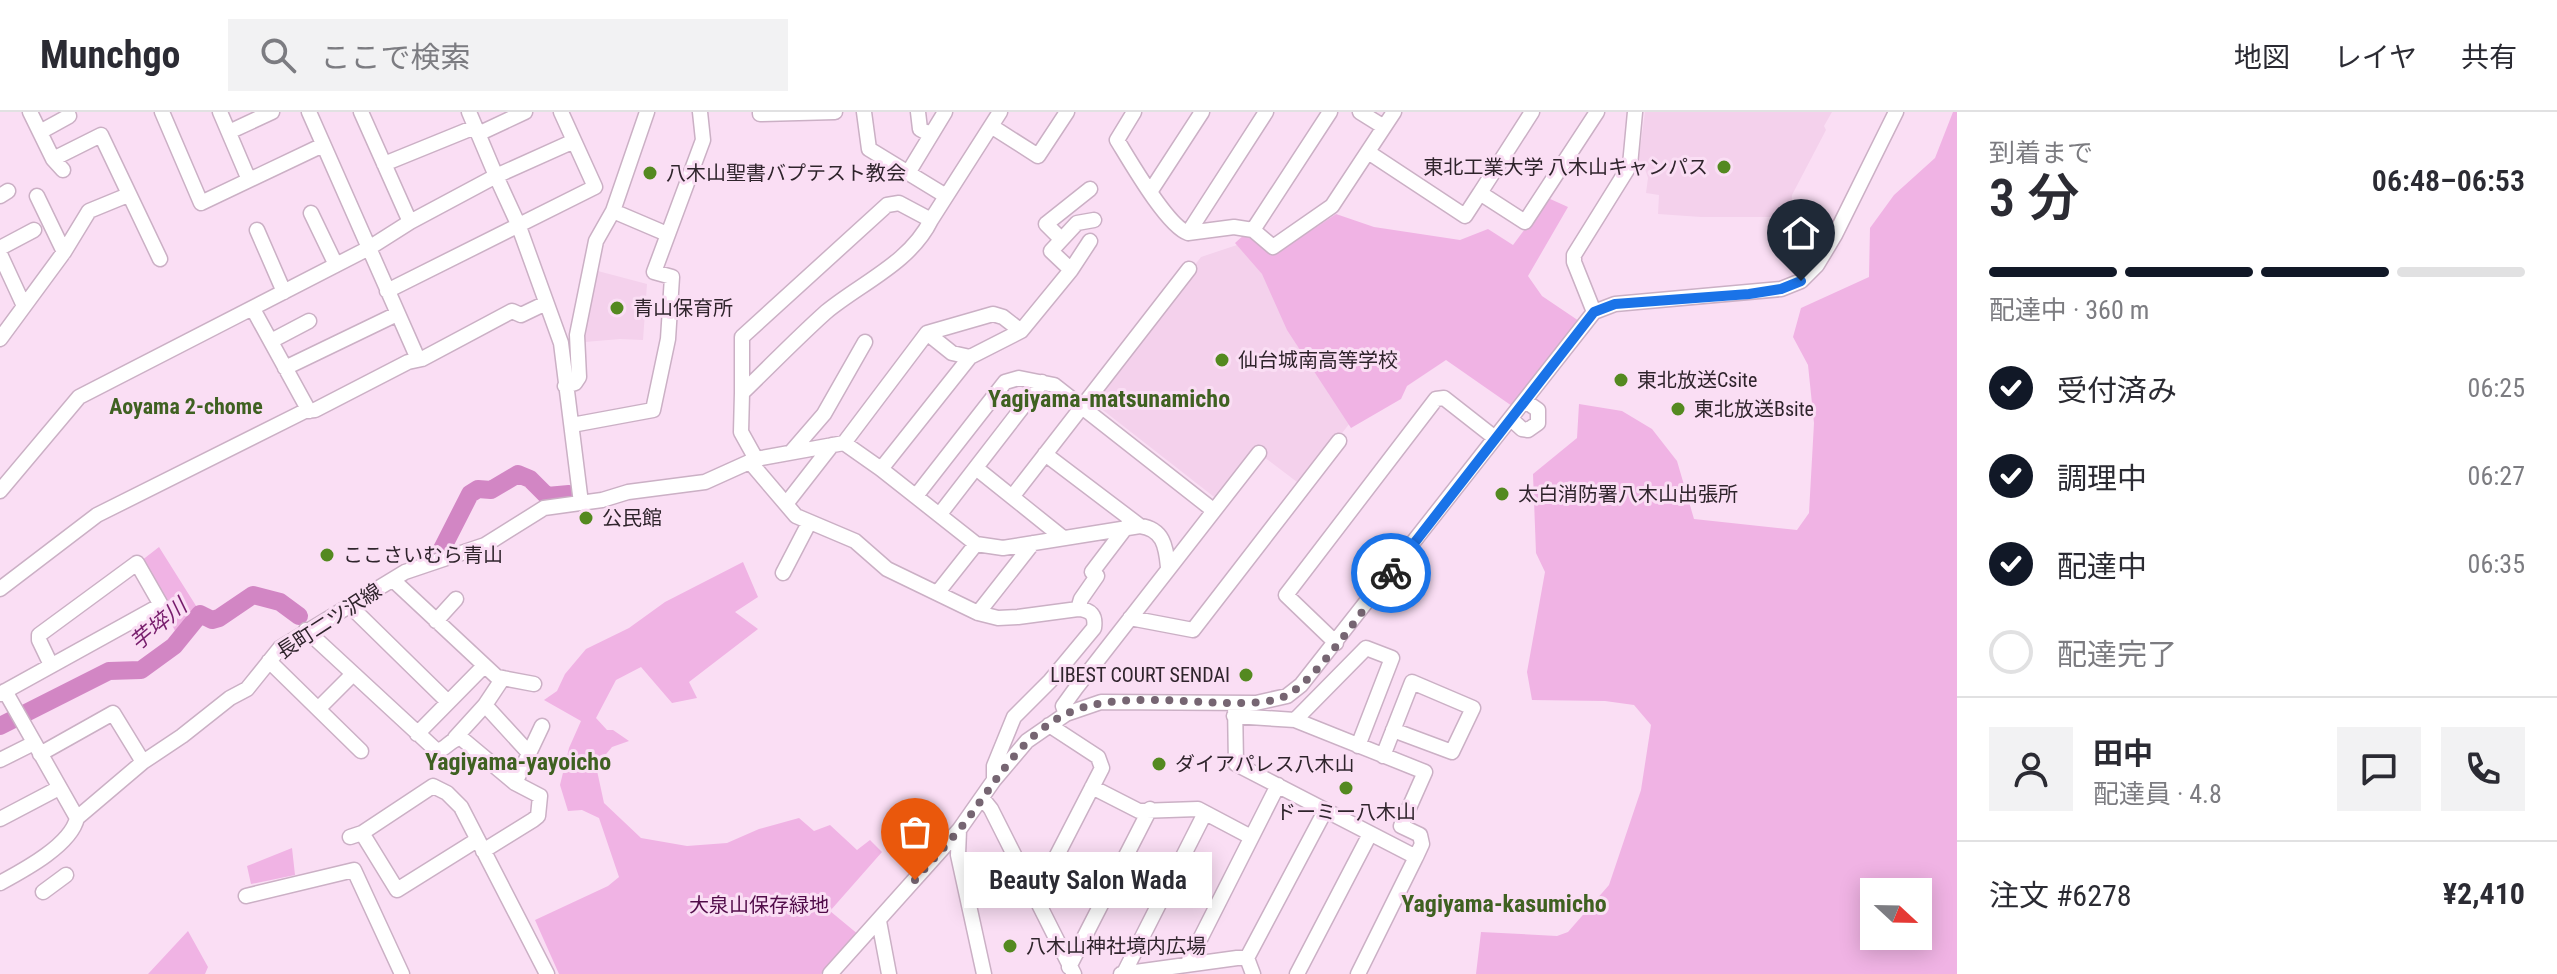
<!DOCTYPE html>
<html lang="ja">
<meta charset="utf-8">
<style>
:root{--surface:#fff;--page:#f2f2f3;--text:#2b2b33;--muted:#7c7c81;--line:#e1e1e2;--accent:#111827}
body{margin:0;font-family:"Roboto Condensed","Noto Sans JP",sans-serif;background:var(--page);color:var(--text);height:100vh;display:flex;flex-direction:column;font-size:30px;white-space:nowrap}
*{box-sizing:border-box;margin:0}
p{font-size:26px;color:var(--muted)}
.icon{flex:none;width:44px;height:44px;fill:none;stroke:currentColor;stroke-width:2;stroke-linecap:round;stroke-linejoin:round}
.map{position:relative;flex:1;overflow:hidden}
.sheet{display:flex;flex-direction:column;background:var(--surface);width:600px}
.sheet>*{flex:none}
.needle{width:52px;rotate:112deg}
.buttons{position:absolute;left:1860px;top:766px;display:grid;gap:16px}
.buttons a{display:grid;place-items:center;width:72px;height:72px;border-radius:0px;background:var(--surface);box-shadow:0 4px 20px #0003;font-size:40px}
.pin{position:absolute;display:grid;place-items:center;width:68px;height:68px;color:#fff;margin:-82px -34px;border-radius:50% 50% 50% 0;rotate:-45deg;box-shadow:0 0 8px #0007}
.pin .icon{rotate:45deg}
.courier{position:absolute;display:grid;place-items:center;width:80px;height:80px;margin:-40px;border:6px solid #1a73e8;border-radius:50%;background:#fff;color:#222;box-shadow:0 2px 10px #0007}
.bubble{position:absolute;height:56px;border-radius:0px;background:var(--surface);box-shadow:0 4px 20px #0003;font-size:26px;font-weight:600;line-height:56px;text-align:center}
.overview em{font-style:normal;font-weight:600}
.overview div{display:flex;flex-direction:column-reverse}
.overview{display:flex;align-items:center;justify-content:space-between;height:136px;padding:0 32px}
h1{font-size:52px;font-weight:600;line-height:60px}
.bar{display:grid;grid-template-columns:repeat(4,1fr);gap:12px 8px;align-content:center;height:96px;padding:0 32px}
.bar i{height:10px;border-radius:6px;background:var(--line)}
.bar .on{background:var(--accent)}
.bar p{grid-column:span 4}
.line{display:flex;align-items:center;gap:20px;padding:0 32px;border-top:2px solid var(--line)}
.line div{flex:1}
.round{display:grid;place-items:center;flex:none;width:84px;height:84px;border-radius:0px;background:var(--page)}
ol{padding:0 32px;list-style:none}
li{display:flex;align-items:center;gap:24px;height:88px}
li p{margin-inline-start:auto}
li .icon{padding:8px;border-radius:50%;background:var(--accent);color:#fff;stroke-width:4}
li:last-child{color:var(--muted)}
li i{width:44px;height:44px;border:4px solid var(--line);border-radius:50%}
header{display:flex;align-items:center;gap:48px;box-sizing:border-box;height:112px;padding:0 40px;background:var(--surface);border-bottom:2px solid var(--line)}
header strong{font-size:38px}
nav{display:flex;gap:44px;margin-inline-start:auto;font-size:28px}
.search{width:560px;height:72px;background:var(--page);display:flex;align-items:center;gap:20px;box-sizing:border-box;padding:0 28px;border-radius:0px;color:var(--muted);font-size:30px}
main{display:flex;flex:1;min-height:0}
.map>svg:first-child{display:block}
.built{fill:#f4d1ec}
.green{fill:#f0b3e4;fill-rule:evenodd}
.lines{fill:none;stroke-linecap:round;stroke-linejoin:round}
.river{stroke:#d286c4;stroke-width:18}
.minor-casing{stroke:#cbb0c5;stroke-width:17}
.minor{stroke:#fff;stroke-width:14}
.done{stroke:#766572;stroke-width:8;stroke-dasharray:0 14.4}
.route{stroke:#1a73e8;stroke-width:10}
.poi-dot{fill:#548920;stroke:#fadef4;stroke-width:3}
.labels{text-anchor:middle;stroke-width:6;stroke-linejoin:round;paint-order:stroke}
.poi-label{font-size:20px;fill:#2f242c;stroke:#fadef4;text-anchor:start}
.street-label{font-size:20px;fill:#2f242c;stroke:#fadef4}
.park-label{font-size:20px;fill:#510c49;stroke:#fadef4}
.neighbourhood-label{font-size:22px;font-weight:bold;fill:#3f6121;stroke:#fadef4}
.water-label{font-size:22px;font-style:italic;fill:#771d6c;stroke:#fadef4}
.quarter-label{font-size:24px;font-weight:bold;fill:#3f6121;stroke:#fadef4}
</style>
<header>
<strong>Munchgo</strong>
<div class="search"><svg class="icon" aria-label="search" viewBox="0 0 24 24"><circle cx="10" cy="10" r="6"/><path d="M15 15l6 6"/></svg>ここで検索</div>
<nav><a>地図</a><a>レイヤ</a><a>共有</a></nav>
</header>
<main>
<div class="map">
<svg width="1957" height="862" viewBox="0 0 1957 862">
<rect width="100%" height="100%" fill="#fadef4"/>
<!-- built -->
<path class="built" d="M1645 0H1832L1824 14 1826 18 1792 83 1791 105H1701L1658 102 1659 83 1646 81 1648 66 1645 57 1638 52Z
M1237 133 1257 144 1361 297 1301 373 1256 339 1218 388 1090 288 1201 145Z
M594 158 647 172 643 228 620 227 585 230 584 219Z"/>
<!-- green -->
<path class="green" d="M1953 0H1957V862H1476L1481 820 1557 824 1568 820 1609 773 1641 678 1651 613 1634 593 1605 589 1532 588 1527 560 1545 460 1536 441 1533 362 1577 326 1579 292 1622 299 1652 317 1677 349 1694 407 1797 418 1809 401 1814 311 1808 253 1793 225 1801 196 1869 165 1870 116 1894 83 1935 46ZM1874 780H1918V824H1874Z
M1548 86 1568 95 1528 164 1542 184 1579 209 1512 294 1446 248 1407 274 1401 287 1351 316 1287 218 1262 162 1235 131 1246 121 1251 123 1274 143 1336 102 1374 115 1460 128 1488 117 1513 133Z
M159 435 198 497 176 521 141 449Z
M743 450 758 485 735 500 758 517 689 570 697 586 672 591 641 555 616 568 596 606 607 618H613L629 629 612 635 596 654 604 691 641 726 687 734 727 731 759 717 799 706 814 719 830 713 857 738 870 728 882 740 830 799 859 823 821 862H559L535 808 608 774 619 765 599 706 582 698 568 699 560 673 569 636 581 609 544 588 557 579 565 562 586 537 629 516 665 490Z
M292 736 295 763 251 772 247 754Z
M188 819 208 855 205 862H148Z"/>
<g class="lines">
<!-- river -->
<path class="river" d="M441 439 470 382 478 377 491 378 518 362 530 367 547 384 569 382
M0 614 109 559 141 558 174 534 200 502 212 508 219 506 253 483 280 490 299 504"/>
<defs>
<path id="minor" d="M30 0 53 47 63 58
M162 0 201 91 323 33
M220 0 249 68
M309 0 418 247
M361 0 410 110 496 64 518 112 561 231 581 391
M469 0 496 64 574 29
M760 0V2L835 0
M864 0 869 37 946 84
M918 0 920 17 931 23
M1134 0 1117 28C1130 49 1167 114 1188 121L1266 0
M1360 0 1384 15
M991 14 1038 44 1067 0
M40 20 69 4
M229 20 272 0
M478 22 525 0
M1368 40 1465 104 1480 81 1525 110 1597 0
M53 47 101 23 160 147
M384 52 475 15
M908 61 945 0
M1150 80 1202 0
M1480 81 1532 0
M0 84 8 79
M37 84 64 140
M613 99 667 122
M311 101 336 153
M257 118 284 180
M1253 118 1330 0
M1188 121 1234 115 1253 118 1273 135 1332 94 1394 0
M1061 127 1046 112 1090 77
M0 136 34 118
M0 142 24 194
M1071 158 1090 129
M387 179 595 75 561 0
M253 197 309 299
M1594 200 1574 150V143L1630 53 1635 0
M927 221 952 241 970 245
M0 227 64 140 89 99 128 83
M271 229 309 209
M285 256 397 202
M565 274 575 271 579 265 577 223 596 129 613 99 647 0
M742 281V225L887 93 899 91 931 108
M1511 307 1522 317 1528 318 1538 311V298L1525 289
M572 313 653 298 668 227 672 165 654 160 703 28 700 0
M844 331 927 221 993 202 1003 205 1021 219
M792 339 824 302 865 230
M1045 342 1140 414
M756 347 741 320 742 281C770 254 797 226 826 200 861 171 910 151 931 108L1000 0
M750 350 796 404 855 429 887 457 978 501 998 506 1018 505 1078 497C1091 498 1096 503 1094 516L1050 569 1014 605 994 654V666
M976 356 1062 425
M881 357 970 245 1021 219 1071 158 1051 139 1077 111 1094 108
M0 379 79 285 369 136 410 110
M916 384 1005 270 1019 266 1054 273 1213 398
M1012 385 1189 157
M786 392 832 333
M940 402 1042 270
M783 461 809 411
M393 468 497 565 534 572
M0 477 97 403 305 299 315 298 408 250 422 247 512 199 521 203 546 191
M938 480 976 432
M350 494 447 589
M1078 497 1081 487 1097 464 1092 460 1127 414
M978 501 1033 431
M1130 506 1193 518 1339 329
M436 509 456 487
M306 518 437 639C447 637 450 627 461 626L515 671 540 684 538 704 533 708 483 739
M1336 531 1286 483 1436 287 1444 286 1495 326
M269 549 361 639
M5 579 77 706
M0 582 161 493 137 451 39 523V528L51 553
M1235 591 1236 652 1416 745 1358 862
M485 593 529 641
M318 597 352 563
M1066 602 1063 594 1076 576 1259 341
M1234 604 1295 608 1366 536 1392 546 1358 634
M1295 608 1425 660 1401 714 1420 723 1422 732 1416 745
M417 622 484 554
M455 626 485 593 503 566
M40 642 113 601 143 650
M1383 644 1412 570 1473 596 1452 640 1393 618
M0 648 34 631
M515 671 542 614
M1092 675 1139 699 1198 697 1251 725
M983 687 991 697 1074 862
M0 707 59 676
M362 721 397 778 477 728
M350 725 362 721 433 674 447 681 461 695 547 862
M0 771C24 758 71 733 77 706L143 650 182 624 230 586 247 577 280 536 405 460 485 433 544 396 602 388 628 380 705 370 756 347 844 331 881 357 976 432 1003 436 1140 414C1163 417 1166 434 1168 455
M43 780 66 763
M246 784 354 758 402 862
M1035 786 1102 656 1098 645 1049 613
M879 809 889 862
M1247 846 1325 699
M1188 851 1278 673
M1069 855 1150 697
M1124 861 1205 701
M830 862 959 718
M984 862 958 743 959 718 994 668 1027 629 1066 602 1101 590 1256 591 1287 584 1301 573 1594 200 1615 192 1781 177 1801 169 1817 153 1835 123 1896 0
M1121 862 1237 846H1247L1253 862
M1297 862 1370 722"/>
</defs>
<!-- minor casing -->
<use href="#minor" class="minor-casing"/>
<!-- minor -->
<use href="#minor" class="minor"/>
</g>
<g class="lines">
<!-- done -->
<path class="done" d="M915 768C929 751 945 735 959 718 993 676 1016 627 1066 602 1111 580 1179 590 1229 591 1248 591 1272 592 1289 582 1319 565 1367 491 1391 461"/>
<!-- route -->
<path class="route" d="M1391 461 1594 200 1615 192 1749 182 1781 177 1801 169"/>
</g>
<!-- markers -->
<g class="poi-dot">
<circle cx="1724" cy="55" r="8"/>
<circle cx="650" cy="61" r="8"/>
<circle cx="617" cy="196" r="8"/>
<circle cx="1222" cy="248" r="8"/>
<circle cx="1621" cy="268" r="8"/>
<circle cx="1678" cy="297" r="8"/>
<circle cx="1502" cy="382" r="8"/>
<circle cx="586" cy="406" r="8"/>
<circle cx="327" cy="443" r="8"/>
<circle cx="1246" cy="563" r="8"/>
<circle cx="1159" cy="652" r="8"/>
<circle cx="1346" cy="676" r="8"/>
<circle cx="1010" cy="834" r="8"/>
</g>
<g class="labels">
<!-- poi labels -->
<g class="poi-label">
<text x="1708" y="62" text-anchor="end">東北工業大学 八木山キャンパス</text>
<text x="666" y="68">八木山聖書バプテスト教会</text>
<text x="633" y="203">青山保育所</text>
<text x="1238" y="255">仙台城南高等学校</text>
<text x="1637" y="275">東北放送Csite</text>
<text x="1694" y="304">東北放送Bsite</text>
<text x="1518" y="389">太白消防署八木山出張所</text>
<text x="602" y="413">公民館</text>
<text x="343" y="450">ここさいむら青山</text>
<text x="1230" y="570" text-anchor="end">LIBEST COURT SENDAI</text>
<text x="1175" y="659">ダイアパレス八木山</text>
<text x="1346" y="707" text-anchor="middle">ドーミー八木山</text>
<text x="1026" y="841">八木山神社境内広場</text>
</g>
<!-- street labels -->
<g class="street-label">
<text transform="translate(329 509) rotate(-33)" y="7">長町二ツ沢線</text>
</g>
<!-- park labels -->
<g class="park-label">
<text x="759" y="800">大泉山保存緑地</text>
</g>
<!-- neighbourhood labels -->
<g class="neighbourhood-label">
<text x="186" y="302">Aoyama 2-chome</text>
</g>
<!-- water labels -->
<g class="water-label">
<text transform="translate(158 512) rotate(-40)" y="8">芋埣川</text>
</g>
<!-- quarter labels -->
<g class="quarter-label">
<text x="1109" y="295">Yagiyama-matsunamicho</text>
<text x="518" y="658">Yagiyama-yayoicho</text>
<text x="1504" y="800">Yagiyama-kasumicho</text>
</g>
</g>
</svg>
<div class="buttons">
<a><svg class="needle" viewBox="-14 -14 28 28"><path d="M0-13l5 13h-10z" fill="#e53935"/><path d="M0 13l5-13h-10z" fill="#7c7c81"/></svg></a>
</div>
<div class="pin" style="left:915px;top:768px;background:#ea580c"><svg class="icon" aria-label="bag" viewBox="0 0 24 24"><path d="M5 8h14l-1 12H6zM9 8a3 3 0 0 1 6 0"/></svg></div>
<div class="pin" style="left:1801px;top:169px;background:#1f2937"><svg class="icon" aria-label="home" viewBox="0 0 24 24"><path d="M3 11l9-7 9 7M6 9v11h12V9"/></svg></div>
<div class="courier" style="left:1391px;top:461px"><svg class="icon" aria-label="bike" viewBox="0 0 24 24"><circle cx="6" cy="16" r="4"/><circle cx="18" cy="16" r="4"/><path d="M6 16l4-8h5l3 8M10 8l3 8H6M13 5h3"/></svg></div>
<div class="bubble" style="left:964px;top:740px;width:248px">Beauty Salon Wada</div>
</div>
<section class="sheet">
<div class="overview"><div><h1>3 分</h1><p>到着まで</p></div><em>06:48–06:53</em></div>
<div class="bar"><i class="on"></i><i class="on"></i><i class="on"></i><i></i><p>配達中 · 360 m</p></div>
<ol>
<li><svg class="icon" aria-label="check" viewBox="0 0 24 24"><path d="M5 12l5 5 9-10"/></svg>受付済み<p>06:25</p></li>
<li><svg class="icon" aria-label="check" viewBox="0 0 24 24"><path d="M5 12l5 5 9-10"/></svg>調理中<p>06:27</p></li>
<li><svg class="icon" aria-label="check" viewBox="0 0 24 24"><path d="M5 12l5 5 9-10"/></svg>配達中<p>06:35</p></li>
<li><i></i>配達完了</li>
</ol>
<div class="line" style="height:144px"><a class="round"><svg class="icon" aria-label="person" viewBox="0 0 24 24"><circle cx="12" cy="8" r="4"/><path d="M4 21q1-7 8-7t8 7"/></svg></a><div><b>田中</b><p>配達員 · 4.8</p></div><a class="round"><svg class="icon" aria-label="chat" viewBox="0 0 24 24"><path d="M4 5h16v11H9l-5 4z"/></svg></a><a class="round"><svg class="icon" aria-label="phone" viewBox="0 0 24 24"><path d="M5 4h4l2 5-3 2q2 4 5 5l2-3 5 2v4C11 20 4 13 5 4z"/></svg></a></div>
<div class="line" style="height:104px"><div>注文 #6278</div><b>¥2,410</b></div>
</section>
</main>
